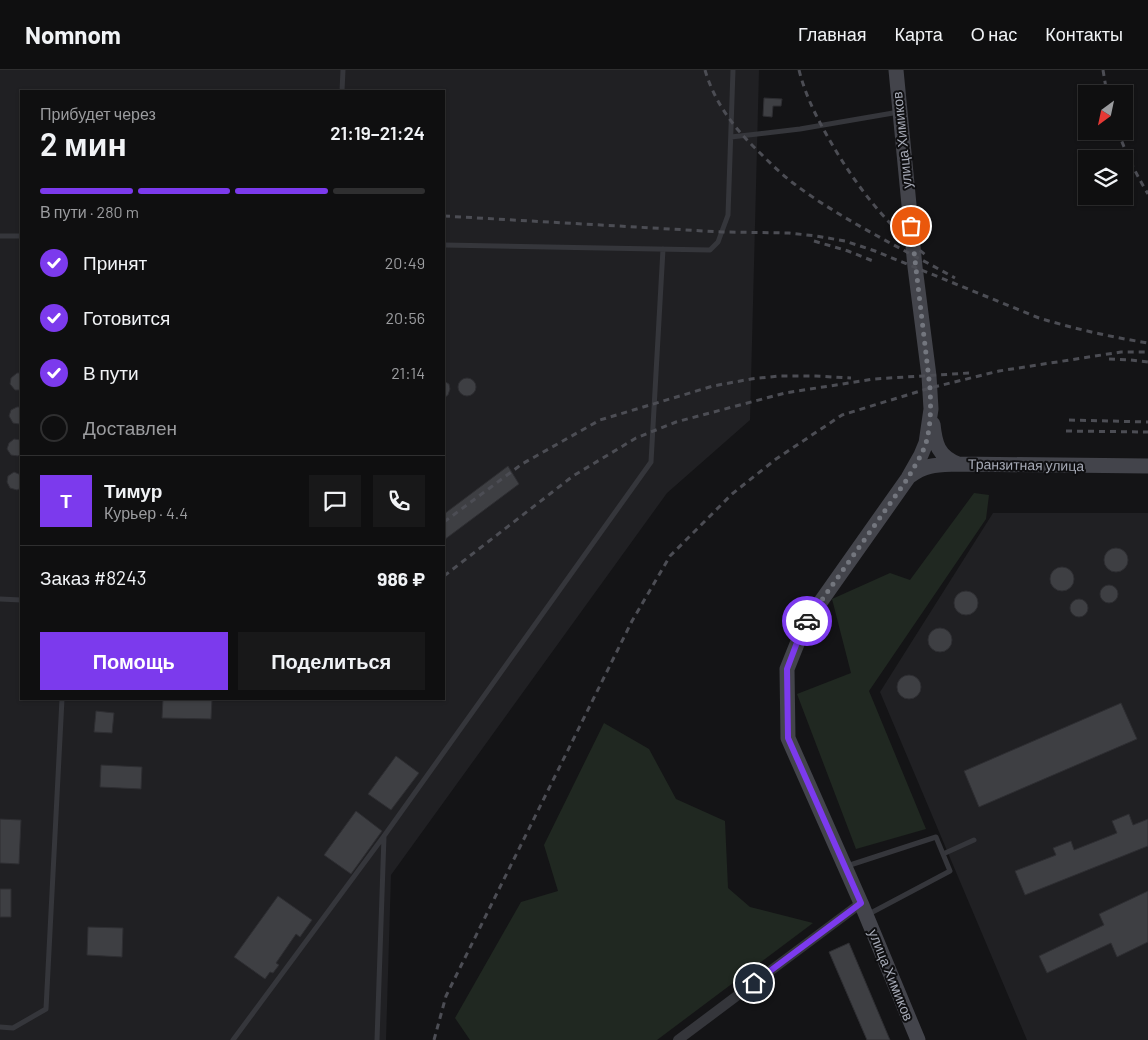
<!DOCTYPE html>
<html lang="ru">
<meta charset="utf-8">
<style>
:root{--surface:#0f0f10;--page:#181819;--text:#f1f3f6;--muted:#9b9c9f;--line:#2f2f30;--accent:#7c3aed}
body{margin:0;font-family:Barlow,sans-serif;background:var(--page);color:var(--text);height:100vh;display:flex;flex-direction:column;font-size:19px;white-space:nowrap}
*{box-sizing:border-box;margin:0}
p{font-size:16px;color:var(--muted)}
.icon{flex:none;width:28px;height:28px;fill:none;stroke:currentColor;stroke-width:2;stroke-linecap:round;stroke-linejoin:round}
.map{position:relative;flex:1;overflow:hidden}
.sheet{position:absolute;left:20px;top:20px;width:425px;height:610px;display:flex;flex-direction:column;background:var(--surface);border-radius:0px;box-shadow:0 1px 4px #0004,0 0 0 1px var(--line)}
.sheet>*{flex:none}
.needle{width:32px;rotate:213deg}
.controls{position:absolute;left:1078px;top:15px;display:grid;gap:10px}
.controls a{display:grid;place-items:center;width:55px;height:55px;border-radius:0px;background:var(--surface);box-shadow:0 1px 4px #0004,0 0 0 1px var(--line);font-size:25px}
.pin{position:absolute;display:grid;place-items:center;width:42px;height:42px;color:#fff;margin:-21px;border:2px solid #fff;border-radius:50%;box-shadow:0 1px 5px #0007}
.courier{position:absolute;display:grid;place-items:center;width:50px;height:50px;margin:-25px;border:4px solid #7c3aed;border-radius:50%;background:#fff;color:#222;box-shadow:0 1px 6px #0007}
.overview em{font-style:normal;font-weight:600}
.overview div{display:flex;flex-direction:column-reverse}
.overview{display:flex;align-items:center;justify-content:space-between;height:85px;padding:0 20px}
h1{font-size:32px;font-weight:600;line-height:38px}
.bar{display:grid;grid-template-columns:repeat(4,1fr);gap:8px 5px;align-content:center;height:60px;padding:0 20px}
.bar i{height:6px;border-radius:4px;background:var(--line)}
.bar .selected{background:var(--accent)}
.bar p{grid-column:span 4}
.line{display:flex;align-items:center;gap:12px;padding:0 20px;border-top:1px solid var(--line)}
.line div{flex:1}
.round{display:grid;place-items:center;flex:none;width:52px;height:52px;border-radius:0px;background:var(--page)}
ol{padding:0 20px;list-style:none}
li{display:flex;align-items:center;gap:15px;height:55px}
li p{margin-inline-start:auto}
li .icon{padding:5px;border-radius:50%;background:var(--accent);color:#fff;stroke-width:4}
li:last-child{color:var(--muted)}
li i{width:28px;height:28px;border:2px solid var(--line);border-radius:50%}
.cta{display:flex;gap:10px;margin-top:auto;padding:10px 20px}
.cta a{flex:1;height:58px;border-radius:0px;background:var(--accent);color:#fff;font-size:20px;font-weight:600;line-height:58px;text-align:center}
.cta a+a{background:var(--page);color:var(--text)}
header{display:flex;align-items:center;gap:30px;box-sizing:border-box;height:70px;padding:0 25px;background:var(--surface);border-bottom:1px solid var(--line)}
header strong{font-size:24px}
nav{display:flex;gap:28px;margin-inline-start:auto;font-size:18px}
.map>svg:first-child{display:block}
.built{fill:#202023;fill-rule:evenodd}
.green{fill:#202821}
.building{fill:#3e3f43;stroke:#2e2e32}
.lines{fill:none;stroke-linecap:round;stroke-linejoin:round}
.lane{stroke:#35363b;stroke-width:5}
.street{stroke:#35363b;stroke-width:10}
.secondary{stroke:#43444b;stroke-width:15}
.rail{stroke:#4c4d54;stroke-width:3;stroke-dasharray:6 5;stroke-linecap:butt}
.done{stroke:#73767e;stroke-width:5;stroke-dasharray:0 9}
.route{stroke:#7c3aed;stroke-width:6}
.labels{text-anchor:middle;stroke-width:4;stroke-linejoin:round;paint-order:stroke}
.street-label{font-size:14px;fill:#a6aab6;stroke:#0f0f11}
</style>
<header>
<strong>Nomnom</strong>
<nav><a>Главная</a><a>Карта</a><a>О нас</a><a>Контакты</a></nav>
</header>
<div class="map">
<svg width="1148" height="970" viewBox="0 0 1148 970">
<rect width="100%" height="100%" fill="#141416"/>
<!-- built -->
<path class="built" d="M0 0H759L750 350 667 423 391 805 386 970H0ZM21 21H444V629H21Z
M993 443H1148V970H1027L880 622Z"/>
<!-- green -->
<path class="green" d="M974 423 989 425 986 449 869 621 926 759 856 779 797 624 851 603 832 529 890 503 910 510Z
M604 653 649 679 676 729 725 751 728 818 750 837 813 853 657 970H470L455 948 521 832 558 821 544 775Z"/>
<!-- building -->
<path class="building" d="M764 28 782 29 781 36H773L772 47 763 46Z
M17 303H21V320H15L10 314 11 308Z
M458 317a9 9 0 1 1 18 0a9 9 0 1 1-18 0Z
M444 311 449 314 450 319 448 325 444 328Z
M17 337H21V353L19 354 13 353 9 346 11 340Z
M14 369 21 370V384L18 386 11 385 7 379 9 373Z
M508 396 519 414 444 470V444Z
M14 402 21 405V418L17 420 10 418 7 412 8 406Z
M1104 490a12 12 0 1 1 24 0a12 12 0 1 1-24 0Z
M1050 509a12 12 0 1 1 24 0a12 12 0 1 1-24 0Z
M1100 524a9 9 0 1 1 18 0a9 9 0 1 1-18 0Z
M954 533a12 12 0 1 1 24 0a12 12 0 1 1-24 0Z
M1070 538a9 9 0 1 1 18 0a9 9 0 1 1-18 0Z
M928 570a12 12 0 1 1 24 0a12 12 0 1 1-24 0Z
M897 617a12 12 0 1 1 24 0a12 12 0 1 1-24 0Z
M163 629H212L211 649 162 648Z
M1121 633 1137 669 979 737 964 701Z
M96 641 114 643 112 663 94 662Z
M396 686 419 703 391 740 368 724Z
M101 695 142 697 141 719 100 717Z
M356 741 382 761 351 804 324 785Z
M1129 744 1133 755 1148 749V776L1025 825 1015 801 1056 785 1053 778 1071 771 1074 780 1117 763 1112 751Z
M0 749 21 750 19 794 0 793Z
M0 819H11V847H0Z
M1148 821V872L1117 887 1111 873 1047 903 1039 886 1104 855 1099 844Z
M278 826 312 850 300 867 296 864 276 893 279 895 273 903 270 902 265 909 234 887Z
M88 857 123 858 122 887 87 885Z
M849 873 890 970H867L829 882Z"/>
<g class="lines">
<!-- lane -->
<path class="lane" d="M342 21 343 0
M731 67 800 59 899 42
M0 166H21
M444 175 710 180 718 172 728 145 733 0
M0 529 21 530
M943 784 974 770
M847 796 936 767 950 801 867 845
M0 957 13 958 46 939 62 629
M233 970 384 766 651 392 663 179
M377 970 384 766"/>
<!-- street -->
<path class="street" d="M678 970 861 833"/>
<!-- secondary -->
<path class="secondary" d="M896 0 915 197 929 306 931 339 926 373 921 385 908 408 805 554 787 599 788 668 861 833 918 970
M933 354C935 374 938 386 958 394
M910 406C926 394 938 395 958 394L1148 396"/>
<!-- rail -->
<path class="rail" d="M705 0C714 31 733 57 756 79 768 91 780 103 793 113 842 150 901 178 955 208
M799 0C806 28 819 52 833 76 858 118 888 157 927 186
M1103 0 1107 24
M1118 61C1126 84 1136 104 1148 124
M444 146 722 162 789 163 816 166 845 171 875 181 1039 248C1075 259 1111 267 1148 273
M814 171 848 181 873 191
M1109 289 1130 290 1148 292
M1069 350 1148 352
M1066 361 1148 362
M444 452 522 394 600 350 713 316 751 309 779 306H816L851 308
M444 506 573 406 636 368 676 352 785 323 874 309 969 303
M434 970 446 926 632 551 670 486 732 424 776 389 842 345 930 318 999 301 1121 282H1148"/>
</g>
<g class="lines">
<!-- done -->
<path class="done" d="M807 551 908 408C914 397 922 385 926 373 931 355 931 337 930 318L911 156"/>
<!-- route -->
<path class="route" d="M754 913 861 833 788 668 787 599 804 554 807 551"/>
</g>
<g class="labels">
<!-- street labels -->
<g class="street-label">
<text transform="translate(902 70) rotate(-96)" y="5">улица Химиков</text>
<text transform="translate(1026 395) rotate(1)" y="5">Транзитная улица</text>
<text transform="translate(891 905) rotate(68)" y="5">улица Химиков</text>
</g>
</g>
</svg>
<div class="controls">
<a><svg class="needle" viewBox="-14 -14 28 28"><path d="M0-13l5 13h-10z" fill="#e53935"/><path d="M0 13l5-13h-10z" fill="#9b9c9f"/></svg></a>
<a><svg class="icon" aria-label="layers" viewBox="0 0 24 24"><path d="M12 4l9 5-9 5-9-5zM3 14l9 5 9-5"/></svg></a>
</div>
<div class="pin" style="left:911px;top:156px;background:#ea580c"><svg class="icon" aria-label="bag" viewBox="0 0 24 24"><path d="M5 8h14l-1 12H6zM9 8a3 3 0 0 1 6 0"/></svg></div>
<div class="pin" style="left:754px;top:913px;background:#1f2937"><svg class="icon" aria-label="home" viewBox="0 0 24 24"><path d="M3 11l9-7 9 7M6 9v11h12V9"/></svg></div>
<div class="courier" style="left:807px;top:551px"><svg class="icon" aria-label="car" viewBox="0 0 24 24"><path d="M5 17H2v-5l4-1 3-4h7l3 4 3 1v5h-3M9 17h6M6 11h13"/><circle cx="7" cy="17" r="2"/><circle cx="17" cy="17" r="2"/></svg></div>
<section class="sheet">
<div class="overview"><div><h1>2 мин</h1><p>Прибудет через</p></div><em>21:19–21:24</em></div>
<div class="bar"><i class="selected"></i><i class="selected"></i><i class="selected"></i><i></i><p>В пути · 280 m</p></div>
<ol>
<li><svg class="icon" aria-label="check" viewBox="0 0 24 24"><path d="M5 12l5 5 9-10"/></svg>Принят<p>20:49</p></li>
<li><svg class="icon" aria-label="check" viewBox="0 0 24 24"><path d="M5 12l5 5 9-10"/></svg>Готовится<p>20:56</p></li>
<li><svg class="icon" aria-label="check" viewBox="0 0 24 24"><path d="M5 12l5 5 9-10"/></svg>В пути<p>21:14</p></li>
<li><i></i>Доставлен</li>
</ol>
<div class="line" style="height:90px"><b class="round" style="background:var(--accent);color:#fff">Т</b><div><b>Тимур</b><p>Курьер · 4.4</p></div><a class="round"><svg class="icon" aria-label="chat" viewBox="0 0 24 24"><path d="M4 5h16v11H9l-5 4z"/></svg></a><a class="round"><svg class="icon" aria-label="phone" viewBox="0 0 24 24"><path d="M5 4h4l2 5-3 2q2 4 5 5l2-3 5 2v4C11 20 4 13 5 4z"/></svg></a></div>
<div class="line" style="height:65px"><div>Заказ #8243</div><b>986 ₽</b></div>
<div class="cta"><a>Помощь</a><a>Поделиться</a></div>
</section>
</div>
